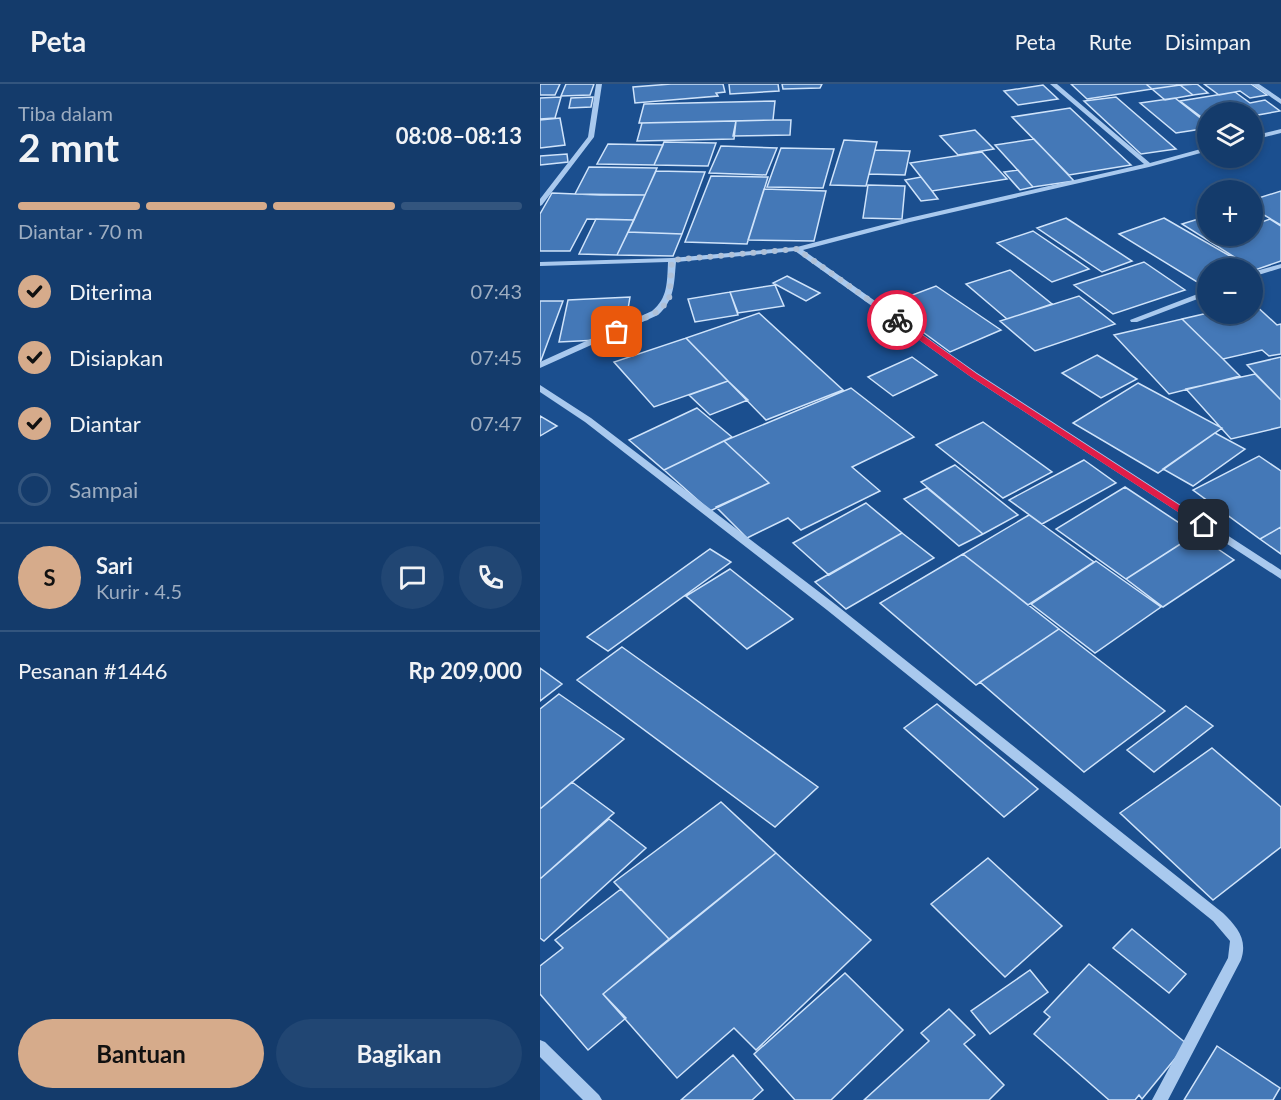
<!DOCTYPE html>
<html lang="id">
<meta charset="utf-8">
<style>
:root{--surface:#143b6b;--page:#214673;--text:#f1f3f6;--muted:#9dadc1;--line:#33557e;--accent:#d6ab8b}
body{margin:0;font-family:Lato,sans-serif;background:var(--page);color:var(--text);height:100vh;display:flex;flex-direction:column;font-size:22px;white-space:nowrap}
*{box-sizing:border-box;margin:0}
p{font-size:20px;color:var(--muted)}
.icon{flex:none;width:33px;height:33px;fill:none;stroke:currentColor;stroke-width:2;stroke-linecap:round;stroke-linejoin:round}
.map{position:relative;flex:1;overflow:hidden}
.side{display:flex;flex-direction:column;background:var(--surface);width:540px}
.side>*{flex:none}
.controls{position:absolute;left:657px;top:18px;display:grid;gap:12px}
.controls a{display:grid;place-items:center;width:66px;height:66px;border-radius:50%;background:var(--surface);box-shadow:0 3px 9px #0003,0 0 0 2px var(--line);font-size:30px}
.pin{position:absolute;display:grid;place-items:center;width:51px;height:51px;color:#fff;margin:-26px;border-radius:12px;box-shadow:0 3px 9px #0006}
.courier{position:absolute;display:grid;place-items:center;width:60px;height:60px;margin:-30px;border:4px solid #e11d48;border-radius:50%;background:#fff;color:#222;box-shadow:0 2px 8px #0007}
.headline em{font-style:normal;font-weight:700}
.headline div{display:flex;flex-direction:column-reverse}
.headline{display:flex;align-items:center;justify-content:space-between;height:102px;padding:0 18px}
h1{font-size:39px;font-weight:700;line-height:45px}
.bar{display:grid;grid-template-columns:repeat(4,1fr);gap:9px 6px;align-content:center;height:72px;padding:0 18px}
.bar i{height:8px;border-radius:4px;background:var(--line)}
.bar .on{background:var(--accent)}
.bar p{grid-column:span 4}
.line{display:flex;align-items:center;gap:15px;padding:0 18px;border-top:2px solid var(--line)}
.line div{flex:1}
.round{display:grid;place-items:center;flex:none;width:63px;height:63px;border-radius:32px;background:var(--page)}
ol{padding:0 18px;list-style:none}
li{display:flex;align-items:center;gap:18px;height:66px}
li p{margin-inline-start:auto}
li .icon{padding:6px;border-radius:50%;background:var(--accent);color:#111;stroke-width:4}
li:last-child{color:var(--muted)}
li i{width:33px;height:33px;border:3px solid var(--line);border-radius:50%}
.action{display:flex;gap:12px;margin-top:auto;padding:12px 18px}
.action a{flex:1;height:69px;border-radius:36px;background:var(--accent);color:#111;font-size:24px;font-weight:700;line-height:69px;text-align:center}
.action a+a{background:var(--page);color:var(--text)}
header{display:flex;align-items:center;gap:36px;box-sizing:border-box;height:84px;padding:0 30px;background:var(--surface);border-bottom:2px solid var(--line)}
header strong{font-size:28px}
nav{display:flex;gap:33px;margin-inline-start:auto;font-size:21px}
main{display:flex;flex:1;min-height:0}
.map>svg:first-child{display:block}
.building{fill:#4478b7;stroke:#cfe3fa;stroke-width:1.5}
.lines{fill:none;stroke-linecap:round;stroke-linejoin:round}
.minor{fill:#a9c9ee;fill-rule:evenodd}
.route{fill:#e11d48}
.done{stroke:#afc1d8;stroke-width:6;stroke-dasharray:0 10.8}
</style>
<header>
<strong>Peta</strong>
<nav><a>Peta</a><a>Rute</a><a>Disimpan</a></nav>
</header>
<main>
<section class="side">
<div class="headline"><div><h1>2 mnt</h1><p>Tiba dalam</p></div><em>08:08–08:13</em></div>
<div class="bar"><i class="on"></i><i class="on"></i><i class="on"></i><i></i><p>Diantar · 70 m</p></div>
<ol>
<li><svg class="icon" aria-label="check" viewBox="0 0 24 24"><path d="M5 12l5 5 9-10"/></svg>Diterima<p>07:43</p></li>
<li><svg class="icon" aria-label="check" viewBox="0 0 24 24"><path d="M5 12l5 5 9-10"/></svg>Disiapkan<p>07:45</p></li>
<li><svg class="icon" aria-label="check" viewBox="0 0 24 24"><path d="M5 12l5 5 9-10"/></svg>Diantar<p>07:47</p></li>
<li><i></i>Sampai</li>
</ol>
<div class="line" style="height:108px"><b class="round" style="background:var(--accent);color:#111">S</b><div><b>Sari</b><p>Kurir · 4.5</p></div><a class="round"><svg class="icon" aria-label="chat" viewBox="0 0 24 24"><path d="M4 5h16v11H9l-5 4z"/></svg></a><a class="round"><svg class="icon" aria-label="phone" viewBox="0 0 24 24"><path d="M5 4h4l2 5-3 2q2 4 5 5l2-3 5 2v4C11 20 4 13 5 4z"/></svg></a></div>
<div class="line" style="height:78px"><div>Pesanan #1446</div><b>Rp 209,000</b></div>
<div class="action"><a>Bantuan</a><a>Bagikan</a></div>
</section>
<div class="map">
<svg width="741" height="1016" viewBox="0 0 741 1016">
<rect width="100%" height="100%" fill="#1b4f8f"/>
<!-- building -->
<path class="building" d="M0 0H20L15 11H0Z
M26 0H54L50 11 21 12Z
M131 0H183L185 8 176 9 178 12 95 19 93 3Z
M189 0H238L239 7 190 10Z
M242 0H282L280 4 243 5Z
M531 0H606L612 5 547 15Z
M606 0H647L612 5Z
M657 0 668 9 653 11 640 1Z
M664 0H711L727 11 710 14 700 7 679 11Z
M503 1 518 15 478 21 464 7Z
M640 1 653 11 625 16 612 5Z
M695 8 710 19 725 16 740 27 712 32V28H668V38L640 17Z
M21 13 15 34 0 35V14Z
M53 13 51 23 29 24 31 14Z
M576 13 636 65 601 70 544 17Z
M635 14 668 40V44L636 49 600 19Z
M235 17 233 36 99 39 104 20Z
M530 24 591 81 529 91 472 33Z
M20 34 25 61 0 64V36Z
M233 36H251L250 51 193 52 196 37Z
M196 37 194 55 97 57 102 39Z
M435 46 454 65 418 71 400 52Z
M494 55 534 97 493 103 455 61Z
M304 56 337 58 326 102 290 101Z
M124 58 176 59 168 82 114 81Z
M68 60 123 61 114 81 57 80Z
M181 62 237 64 226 91 169 89Z
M241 64 294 65 283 104 227 103Z
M335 66 370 67 365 91 329 90Z
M442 68 467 95 392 107 370 79Z
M27 70 28 78 0 81V72Z
M49 83 117 84 105 111 35 110Z
M478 86 493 103 480 106 464 88Z
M116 87 165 88 142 150 88 148Z
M171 92 228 93 207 160 145 158Z
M381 93 392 107 398 115 381 117 365 96Z
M328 101 365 102 362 135 323 134Z
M224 105 286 107 274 157 208 156Z
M741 107V141L712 124V116Z
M12 109 60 111H105L94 136 47 135 30 167H0V130Z
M668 132V152H712V138L716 140 730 135 741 142V177L715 186 642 140Z
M526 134 592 177 562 188 497 144Z
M624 134 709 183 668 184V199L662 201 579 150Z
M56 135 94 136 77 171 39 170Z
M493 147 549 185 512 198 457 159Z
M88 148 142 150 133 172 77 171Z
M604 178 645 206 573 230 534 201Z
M470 186 512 220 467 235 426 200Z
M247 192 280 209 266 217 233 199Z
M235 201 244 222 198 229 190 208Z
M396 202 461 246 410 268 346 221Z
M190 208 198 231 155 238 148 215Z
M539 212 575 240 495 267 460 237Z
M90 213 85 243 60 244 58 256 19 258 28 216Z
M0 217H23L0 279Z
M713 219 737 241 741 240V270L729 272 722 266 683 275 642 235 668 229 712 230Z
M219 229 303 306 226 336 146 254Z
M642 235 683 275 700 292 629 310 574 251Z
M146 254 188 297 114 323 74 278Z
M557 271 597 295 561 314 522 289Z
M372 273 397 291 353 312 328 293Z
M741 273V316L707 281Z
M715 290 741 316V343L691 355 646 305Z
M188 297 208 316 170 331 149 311Z
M598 299 682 344 618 389 533 339Z
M311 304 374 353 312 383 340 407 261 446 248 434 207 454 176 423 229 399 184 357Z
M157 324 192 353 124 386 89 356Z
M0 332 17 342 0 352Z
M443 338 512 388 463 414 396 361Z
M675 349 705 365 653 402 623 385Z
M184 357 229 399 170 427 124 386Z
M719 372 741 387V443L720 455 653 406Z
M544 376 576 399 502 440 469 416Z
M415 381 478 431 443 450 381 398Z
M585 403 656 450 586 495 516 445Z
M387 404 443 450 419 462 364 415Z
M326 419 362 449 289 491 253 459Z
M489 431 554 478 488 521 423 470Z
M741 443V470L720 455Z
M362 449 394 474 306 525 275 498Z
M656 450 694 476 623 523 586 495Z
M170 465 191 478 68 567 47 553Z
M423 470 519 545 436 601 340 519Z
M556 477 621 523 555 569 491 520Z
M190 485 253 535 207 565 146 512Z
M519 545 625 627 544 688 440 598Z
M82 563 278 703 235 743 37 596Z
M0 584 22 600 0 617Z
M19 610 84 655 0 725V625Z
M397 620 498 705 464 733 364 644Z
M646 622 673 642 614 688 587 666Z
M672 664 741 723V763L673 816 580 729Z
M32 698 74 729 0 795V725Z
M181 718 236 769 129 855 74 798Z
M69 735 106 764 4 857 0 854V795Z
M236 769 331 856 216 966 194 944 137 994 63 910Z
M448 774 522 842 465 893 391 820Z
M81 805 129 855 63 910 86 934 48 966 0 910V882L23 864 15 856Z
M592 845 646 890 629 909 573 864Z
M549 880 647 960 602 1015 599 1011 595 1016H569L494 950 510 933 504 928Z
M490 886 508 908 450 950 431 927Z
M305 889 363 946 291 1016H255L214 970Z
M409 925 435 951 424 960 464 1001 449 1016H324L389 957 381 949Z
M677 962 740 1004 733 1016H644Z
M193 971 223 1006 212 1016H141Z"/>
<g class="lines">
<!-- minor -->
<path class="minor" d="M56 0H62L54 53 2 121 0 122V115L48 53Z
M510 0H517L610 79 668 63V67L609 83 370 138 263 166 437 289 741 486V495L431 293 255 167 136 178C134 199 135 216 118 231L0 284V278L112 227C128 214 127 198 128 178L0 182V178L132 174 257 163 369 134 604 80Z
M712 0H719L741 15V20Z
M741 45V49L712 56V52Z
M741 180V184L712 193V188Z
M668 206V211L597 238H591L590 236Z
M0 301 51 334 295 520 683 829C697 843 708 855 701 876L628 1016H612L688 874 690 857 673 837 287 526 45 338 0 308Z
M0 956 5 958 59 1011 62 1016H43L0 973Z"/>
</g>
<!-- route -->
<path class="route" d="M354 234H359L437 290 667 439V443H661L431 293 354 238Z"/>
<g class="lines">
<!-- done -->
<path class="done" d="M77 248 115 229 129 217 132 176 257 165 357 236"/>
</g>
</svg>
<div class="controls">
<a><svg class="icon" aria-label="layers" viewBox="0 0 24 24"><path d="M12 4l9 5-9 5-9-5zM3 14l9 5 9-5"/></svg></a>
<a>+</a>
<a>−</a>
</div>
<div class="pin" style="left:77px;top:248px;background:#ea580c"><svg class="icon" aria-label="bag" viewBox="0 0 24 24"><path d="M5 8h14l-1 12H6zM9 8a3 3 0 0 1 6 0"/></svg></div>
<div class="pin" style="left:664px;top:441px;background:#1f2937"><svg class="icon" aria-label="home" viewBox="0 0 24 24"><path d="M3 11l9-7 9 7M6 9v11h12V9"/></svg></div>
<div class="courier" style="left:357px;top:236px"><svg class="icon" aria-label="bike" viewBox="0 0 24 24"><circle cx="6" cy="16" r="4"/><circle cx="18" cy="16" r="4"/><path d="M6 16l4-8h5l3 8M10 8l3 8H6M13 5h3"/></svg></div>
</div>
</main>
